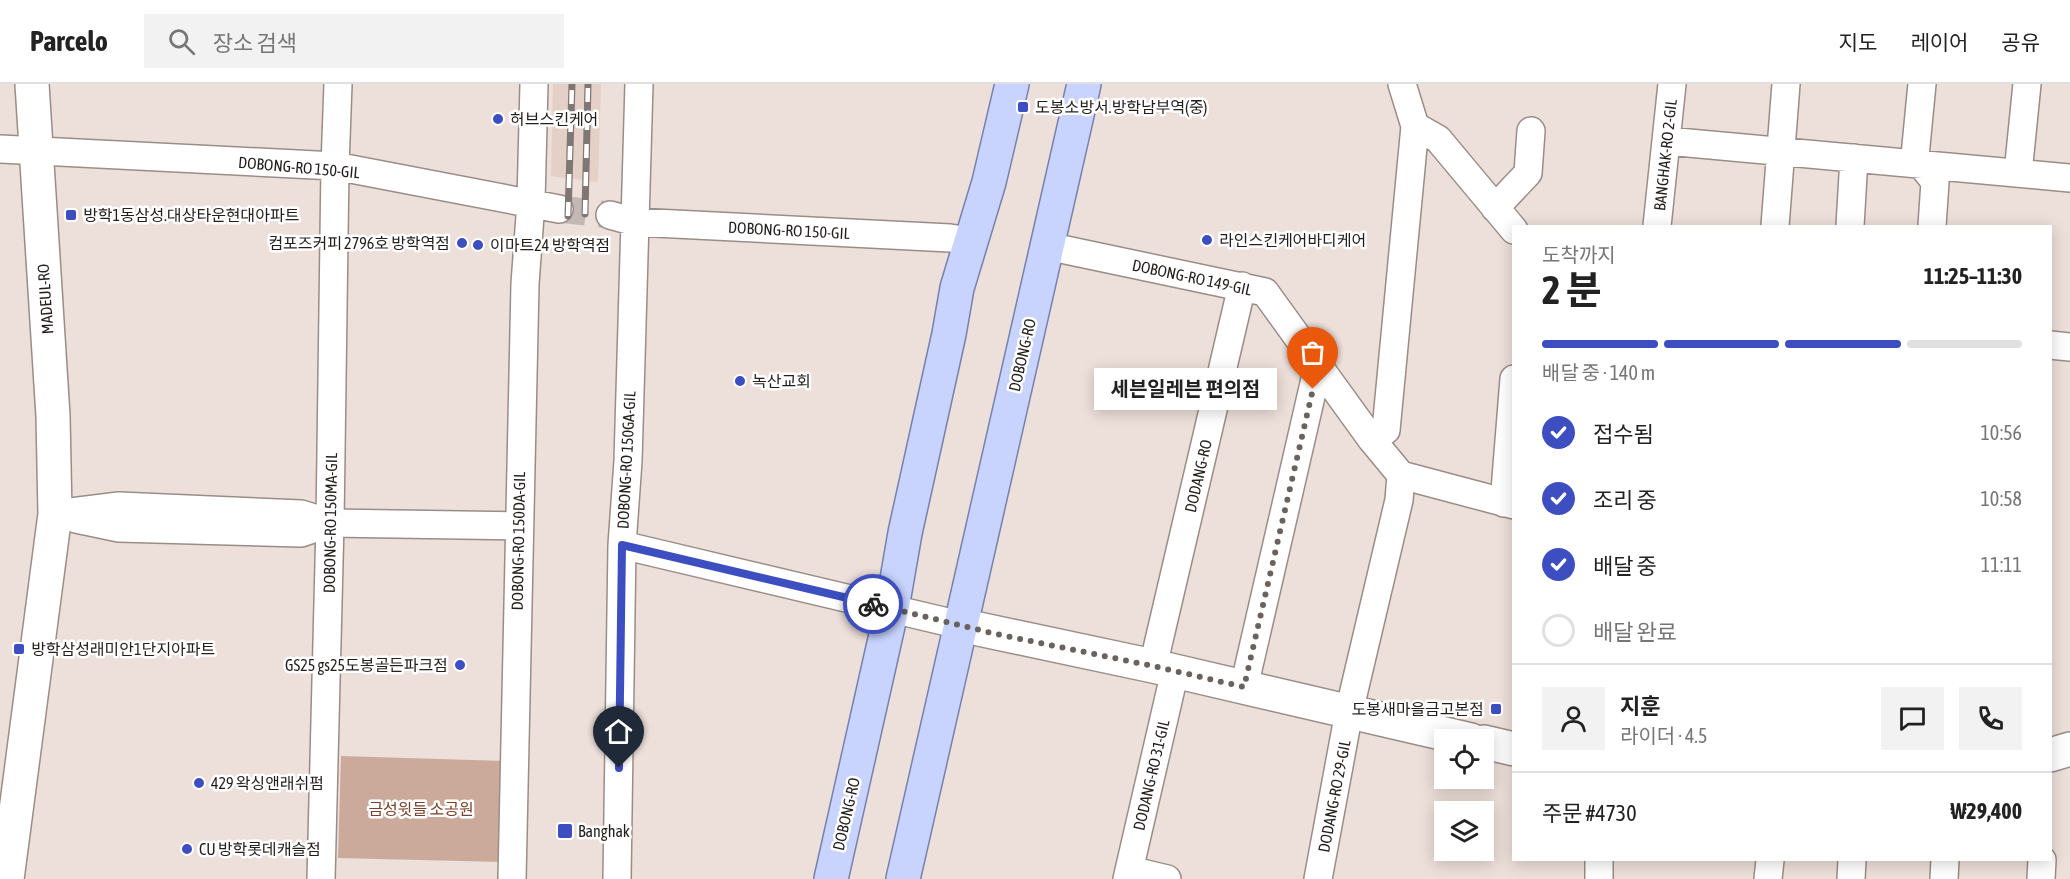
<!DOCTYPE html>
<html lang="ko">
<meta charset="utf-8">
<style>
:root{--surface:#fff;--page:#f2f2f2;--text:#222;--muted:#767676;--line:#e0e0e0;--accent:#3d4ec1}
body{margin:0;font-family:"Asap Condensed","Noto Sans KR",sans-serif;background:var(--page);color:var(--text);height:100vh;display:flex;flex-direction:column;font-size:22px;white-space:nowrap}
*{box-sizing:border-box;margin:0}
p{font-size:20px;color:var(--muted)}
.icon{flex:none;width:33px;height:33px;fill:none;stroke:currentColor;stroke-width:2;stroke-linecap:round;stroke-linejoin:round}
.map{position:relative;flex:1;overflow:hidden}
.drawer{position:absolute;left:1512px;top:141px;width:540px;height:636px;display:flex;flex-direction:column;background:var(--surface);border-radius:0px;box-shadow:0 3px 15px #0003}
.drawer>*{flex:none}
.buttons{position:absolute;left:1434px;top:645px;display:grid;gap:12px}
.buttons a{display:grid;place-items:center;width:60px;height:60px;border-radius:0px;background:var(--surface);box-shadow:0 3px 15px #0003;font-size:30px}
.pin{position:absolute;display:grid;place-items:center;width:51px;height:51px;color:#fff;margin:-62px -26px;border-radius:50% 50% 50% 0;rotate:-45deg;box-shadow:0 0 6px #0007}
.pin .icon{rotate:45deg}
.courier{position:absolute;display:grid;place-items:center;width:60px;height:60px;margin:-30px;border:4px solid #3d4ec1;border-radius:50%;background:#fff;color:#222;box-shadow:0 2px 8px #0007}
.bubble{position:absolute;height:42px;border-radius:0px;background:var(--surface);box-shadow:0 3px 15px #0003;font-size:20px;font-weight:700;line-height:42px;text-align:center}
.head em{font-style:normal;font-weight:700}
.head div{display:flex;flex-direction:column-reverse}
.head{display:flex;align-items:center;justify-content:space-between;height:102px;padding:0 30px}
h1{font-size:39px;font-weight:700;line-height:45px}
.bar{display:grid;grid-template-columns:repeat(4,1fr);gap:9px 6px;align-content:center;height:72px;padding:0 30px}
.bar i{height:8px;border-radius:4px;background:var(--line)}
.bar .on{background:var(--accent)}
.bar p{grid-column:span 4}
.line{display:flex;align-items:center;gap:15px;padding:0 30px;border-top:2px solid var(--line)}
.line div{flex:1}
.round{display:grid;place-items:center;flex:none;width:63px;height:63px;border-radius:0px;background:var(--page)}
ol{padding:0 30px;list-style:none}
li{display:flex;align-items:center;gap:18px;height:66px}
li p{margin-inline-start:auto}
li .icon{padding:6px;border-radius:50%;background:var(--accent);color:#fff;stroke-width:4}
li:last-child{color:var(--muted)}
li i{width:33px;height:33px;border:3px solid var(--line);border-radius:50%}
header{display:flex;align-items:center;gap:36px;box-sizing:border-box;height:84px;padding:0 30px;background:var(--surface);border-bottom:2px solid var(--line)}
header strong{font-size:28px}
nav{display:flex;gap:33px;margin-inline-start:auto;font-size:21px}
.search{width:420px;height:54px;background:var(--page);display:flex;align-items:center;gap:15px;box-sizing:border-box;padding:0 21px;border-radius:0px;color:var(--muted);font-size:22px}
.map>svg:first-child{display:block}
.built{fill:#e5d0c8}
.green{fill:#ccaa9b}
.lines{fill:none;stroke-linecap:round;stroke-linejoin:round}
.minor-tunnel{stroke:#c4b8b4;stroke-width:27;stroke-dasharray:27 14;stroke-linecap:butt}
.minor-casing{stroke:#9a8d88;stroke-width:30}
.tertiary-casing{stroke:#9a8d88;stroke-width:36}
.secondary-casing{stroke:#9a8d88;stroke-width:36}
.primary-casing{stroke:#7681ad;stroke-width:36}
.minor{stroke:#fff;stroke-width:27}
.tertiary{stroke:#fff;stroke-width:33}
.secondary{stroke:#fff;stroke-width:33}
.primary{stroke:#c8d4fd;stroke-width:33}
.rail-casing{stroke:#807774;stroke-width:7}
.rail{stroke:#fff;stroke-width:4.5;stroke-dasharray:14;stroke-linecap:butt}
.done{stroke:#69625e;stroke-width:6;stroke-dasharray:0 10.8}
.route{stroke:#3d4ec1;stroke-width:8}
.poi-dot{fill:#3d4ec1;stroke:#fff;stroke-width:2}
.labels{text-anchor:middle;stroke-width:5;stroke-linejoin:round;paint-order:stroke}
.poi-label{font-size:16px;fill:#221e1c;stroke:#fff;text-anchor:start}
.street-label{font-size:16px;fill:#221e1c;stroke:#fff}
.park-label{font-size:16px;fill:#79422a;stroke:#fff}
</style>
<header>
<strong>Parcelo</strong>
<div class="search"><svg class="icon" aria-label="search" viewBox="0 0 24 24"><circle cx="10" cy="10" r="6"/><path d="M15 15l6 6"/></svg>장소 검색</div>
<nav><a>지도</a><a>레이어</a><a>공유</a></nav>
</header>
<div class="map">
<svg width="2070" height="795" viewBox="0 0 2070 795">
<rect width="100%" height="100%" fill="#eddfda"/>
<!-- built -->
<path class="built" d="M553 0H601L598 98 551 92Z"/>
<!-- green -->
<path class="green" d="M341 672 505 677 502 778 338 774Z"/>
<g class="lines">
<!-- minor-tunnel -->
<path class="minor-tunnel" d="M559 125 610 131"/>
<defs>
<path id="minor" d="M1402 0 1415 42 1438 55 1514 146
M1922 0 1915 72 1935 98 1932 142
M1667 57 2070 94
M0 65 335 82 559 125
M2018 89 2027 0
M1495 124 1528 89 1531 47
M610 131 635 138 950 154 970 157
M1657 142 1672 0
M1775 142 1786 0
M1850 142 1854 74
M1047 162 1265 208 1372 356 1401 391 1514 421
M2050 261 2070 263
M1372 356 1386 346 1415 42
M1504 419 1514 295
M55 430 119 422 301 430 330 439 518 442
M76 435 119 444 301 449 330 439
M622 461 960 541
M1153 582 1242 202
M1244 603 1318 282
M1129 786 1167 795
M321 795 330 439 335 82 338 0
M512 795 525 200 531 118 534 0
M617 795 622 461 628 377 639 0
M1127 795 1175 587
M1318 795 1349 628 1399 416 1401 391
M1599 795V776
M1768 795 1770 776
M1851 795 1852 776
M1944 795 1945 776
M2041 795 2042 776"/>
<path id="tertiary" d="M7 795 55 430 53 332 32 0"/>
<path id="secondary" d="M960 541 1153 582 1471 656
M1484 658 1514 665
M2050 671 2070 665"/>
<path id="primary" d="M831 795 892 524 905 449 949 250 957 204 989 98 1012 0
M903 795 1084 0"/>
</defs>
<!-- minor casing -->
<use href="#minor" class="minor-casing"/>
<!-- tertiary casing -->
<use href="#tertiary" class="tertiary-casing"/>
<!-- secondary casing -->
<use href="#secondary" class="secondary-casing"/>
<!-- primary casing -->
<use href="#primary" class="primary-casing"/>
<!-- minor -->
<use href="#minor" class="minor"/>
<!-- tertiary -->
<use href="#tertiary" class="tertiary"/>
<!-- secondary -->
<use href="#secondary" class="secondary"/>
<!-- primary -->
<use href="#primary" class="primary"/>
<defs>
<path id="rail" d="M585 130 588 0
M568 132 572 0"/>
</defs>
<!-- rail casing -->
<use href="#rail" class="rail-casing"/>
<!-- rail -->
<use href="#rail" class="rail"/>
</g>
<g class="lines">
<!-- done -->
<path class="done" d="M873 520 996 550 1153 582 1244 603 1313 305"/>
<!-- route -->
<path class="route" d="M619 684 622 461 873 520"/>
</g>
<!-- markers -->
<g class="poi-dot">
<rect x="1017" y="17" width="12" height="12" rx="3"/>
<circle cx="498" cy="35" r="6"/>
<rect x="65" y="125" width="12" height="12" rx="3"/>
<circle cx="1207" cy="156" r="6"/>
<circle cx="462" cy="159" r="6"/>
<circle cx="478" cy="161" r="6"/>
<circle cx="740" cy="297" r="6"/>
<rect x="13" y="559" width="12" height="12" rx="3"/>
<circle cx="460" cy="581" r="6"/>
<rect x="1490" y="619" width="12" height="12" rx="3"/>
<circle cx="199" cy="699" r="6"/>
<rect x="557" y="739" width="16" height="16" rx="3"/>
<circle cx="187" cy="765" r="6"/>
</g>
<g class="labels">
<!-- poi labels -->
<g class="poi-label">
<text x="1035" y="29">도봉소방서.방학남부역(중)</text>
<text x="510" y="41">허브스킨케어</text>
<text x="83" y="137">방학1동삼성.대상타운현대아파트</text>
<text x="1219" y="162">라인스킨케어바디케어</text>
<text x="450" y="165" text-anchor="end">컴포즈커피 2796호 방학역점</text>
<text x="490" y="167">이마트24 방학역점</text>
<text x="752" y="303">녹산교회</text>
<text x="31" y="571">방학삼성래미안1단지아파트</text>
<text x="448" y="587" text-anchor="end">GS25 gs25도봉골든파크점</text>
<text x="1484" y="631" text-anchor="end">도봉새마을금고본점</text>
<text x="211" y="705">429 왁싱앤래쉬펌</text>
<text x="578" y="753">Banghak</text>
<text x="199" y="771">CU 방학롯데캐슬점</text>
</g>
<!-- street labels -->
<g class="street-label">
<text transform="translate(1665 71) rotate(-84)" y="6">BANGHAK-RO 2-GIL</text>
<text transform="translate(299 83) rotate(5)" y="6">DOBONG-RO 150-GIL</text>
<text transform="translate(789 146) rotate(3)" y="6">DOBONG-RO 150-GIL</text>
<text transform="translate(1192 193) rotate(12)" y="6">DOBONG-RO 149-GIL</text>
<text transform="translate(45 215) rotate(-94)" y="6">MADEUL-RO</text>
<text transform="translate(1022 271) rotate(-77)" y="6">DOBONG-RO</text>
<text transform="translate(626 376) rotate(-87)" y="6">DOBONG-RO 150GA-GIL</text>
<text transform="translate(1198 392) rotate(-77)" y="6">DODANG-RO</text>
<text transform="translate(330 439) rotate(-89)" y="6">DOBONG-RO 150MA-GIL</text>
<text transform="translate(518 457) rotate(-89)" y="6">DOBONG-RO 150DA-GIL</text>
<text transform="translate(1151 691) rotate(-77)" y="6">DODANG-RO 31-GIL</text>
<text transform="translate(1334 712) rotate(-79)" y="6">DODANG-RO 29-GIL</text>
<text transform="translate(846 730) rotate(-77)" y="6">DOBONG-RO</text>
</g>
<!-- park labels -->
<g class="park-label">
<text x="421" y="731">금성윗들 소공원</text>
</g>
</g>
</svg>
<div class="buttons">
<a><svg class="icon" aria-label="locate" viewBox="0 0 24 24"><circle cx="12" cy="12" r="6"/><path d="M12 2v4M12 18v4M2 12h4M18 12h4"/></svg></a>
<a><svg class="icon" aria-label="layers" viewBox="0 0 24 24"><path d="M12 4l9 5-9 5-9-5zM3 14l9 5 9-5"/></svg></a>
</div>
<div class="pin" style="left:1313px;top:305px;background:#ea580c"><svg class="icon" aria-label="bag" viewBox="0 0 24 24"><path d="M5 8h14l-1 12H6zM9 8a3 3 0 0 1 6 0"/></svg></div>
<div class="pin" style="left:619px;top:684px;background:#1f2937"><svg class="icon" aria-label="home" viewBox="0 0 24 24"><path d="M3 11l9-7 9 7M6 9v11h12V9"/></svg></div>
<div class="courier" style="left:873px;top:520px"><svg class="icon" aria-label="bike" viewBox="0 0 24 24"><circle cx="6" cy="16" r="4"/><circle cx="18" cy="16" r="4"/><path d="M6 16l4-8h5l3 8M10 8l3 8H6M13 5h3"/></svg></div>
<div class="bubble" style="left:1094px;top:284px;width:183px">세븐일레븐 편의점</div>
<section class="drawer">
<div class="head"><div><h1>2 분</h1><p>도착까지</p></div><em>11:25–11:30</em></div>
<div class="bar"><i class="on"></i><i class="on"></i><i class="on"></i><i></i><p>배달 중 · 140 m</p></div>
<ol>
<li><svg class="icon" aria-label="check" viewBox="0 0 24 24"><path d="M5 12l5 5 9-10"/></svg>접수됨<p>10:56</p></li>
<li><svg class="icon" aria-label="check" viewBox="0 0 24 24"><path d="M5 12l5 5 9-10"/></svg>조리 중<p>10:58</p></li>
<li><svg class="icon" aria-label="check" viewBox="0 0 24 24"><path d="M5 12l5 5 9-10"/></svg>배달 중<p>11:11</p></li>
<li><i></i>배달 완료</li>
</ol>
<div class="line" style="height:108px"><a class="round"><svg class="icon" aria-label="person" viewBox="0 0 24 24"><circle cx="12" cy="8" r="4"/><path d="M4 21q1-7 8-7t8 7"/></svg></a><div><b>지훈</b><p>라이더 · 4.5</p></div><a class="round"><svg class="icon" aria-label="chat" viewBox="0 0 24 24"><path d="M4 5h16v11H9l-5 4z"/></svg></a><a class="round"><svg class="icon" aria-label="phone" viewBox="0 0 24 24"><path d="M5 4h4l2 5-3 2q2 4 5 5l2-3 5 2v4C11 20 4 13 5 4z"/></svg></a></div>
<div class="line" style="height:78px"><div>주문 #4730</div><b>₩29,400</b></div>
</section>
</div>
